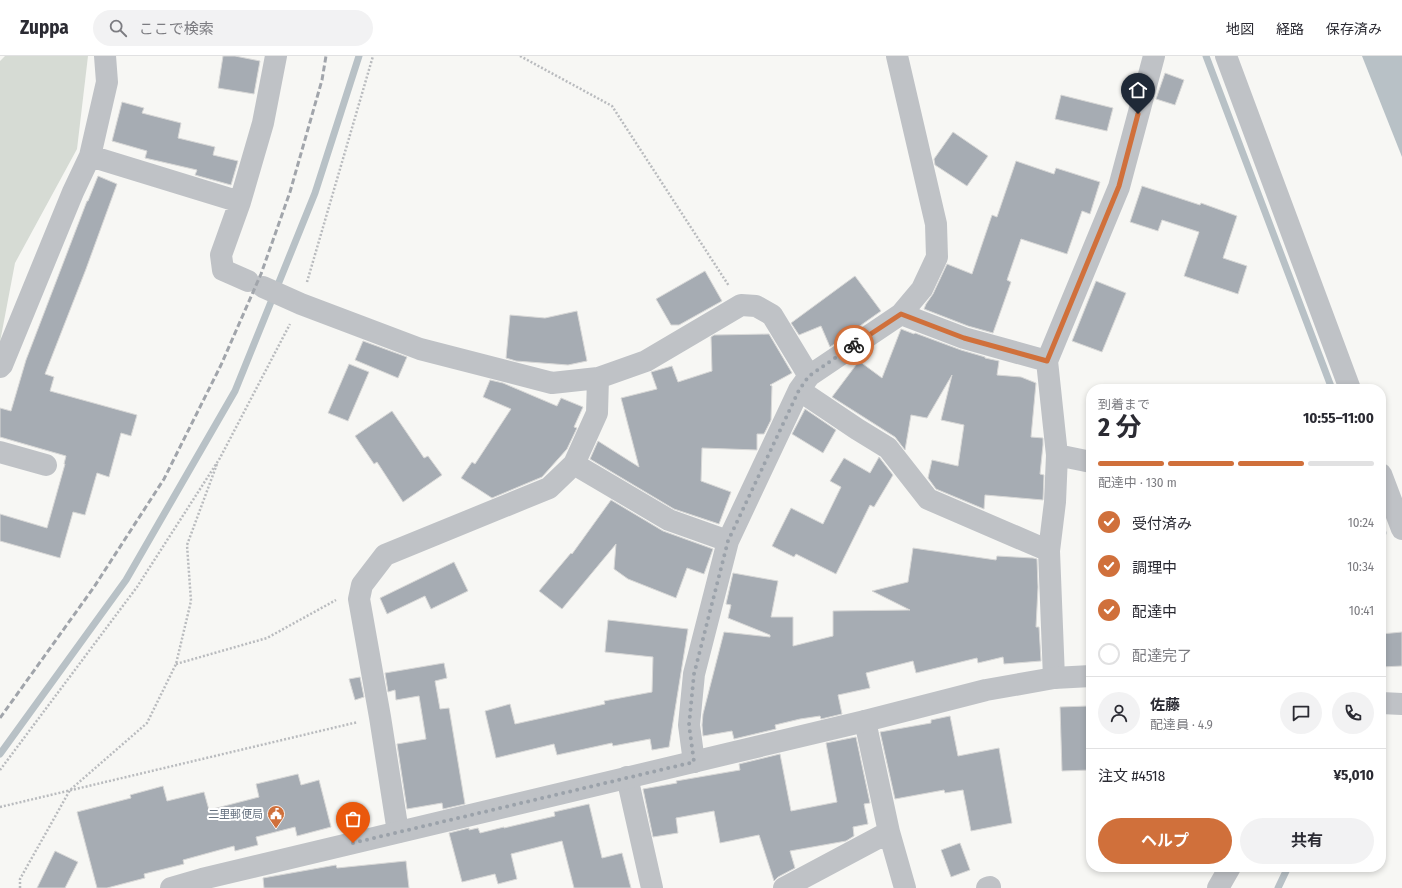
<!DOCTYPE html>
<html lang="ja">
<meta charset="utf-8">
<style>
:root{--surface:#fff;--page:#f2f2f3;--text:#2b2b33;--muted:#7c7c81;--line:#e1e1e2;--accent:#d0703b}
body{margin:0;font-family:"Fira Sans Condensed","Noto Sans JP",sans-serif;background:var(--page);color:var(--text);height:100vh;display:flex;flex-direction:column;font-size:15px;white-space:nowrap}
*{box-sizing:border-box;margin:0}
p{font-size:13px;color:var(--muted)}
.icon{flex:none;width:22px;height:22px;fill:none;stroke:currentColor;stroke-width:2;stroke-linecap:round;stroke-linejoin:round}
.map{position:relative;flex:1;overflow:hidden}
.drawer{position:absolute;left:1086px;top:328px;width:300px;height:488px;display:flex;flex-direction:column;background:var(--surface);border-radius:16px;box-shadow:0 2px 6px #0003}
.drawer>*{flex:none}
.pin{position:absolute;display:grid;place-items:center;width:34px;height:34px;color:#fff;margin:-41px -17px;border-radius:50% 50% 50% 0;rotate:-45deg;box-shadow:0 0 4px #0007}
.pin .icon{rotate:45deg}
.courier{position:absolute;display:grid;place-items:center;width:40px;height:40px;margin:-20px;border:3px solid #d0703b;border-radius:50%;background:#fff;color:#222;box-shadow:0 1px 5px #0007}
.summary em{font-style:normal;font-weight:700}
.summary div{display:flex;flex-direction:column-reverse}
.summary{display:flex;align-items:center;justify-content:space-between;height:68px;padding:0 12px}
h1{font-size:26px;font-weight:700;line-height:30px}
.bar{display:grid;grid-template-columns:repeat(4,1fr);gap:6px 4px;align-content:center;height:48px;padding:0 12px}
.bar i{height:5px;border-radius:3px;background:var(--line)}
.bar .on{background:var(--accent)}
.bar p{grid-column:span 4}
.line{display:flex;align-items:center;gap:10px;padding:0 12px;border-top:1px solid var(--line)}
.line div{flex:1}
.round{display:grid;place-items:center;flex:none;width:42px;height:42px;border-radius:21px;background:var(--page)}
ol{padding:0 12px;list-style:none}
li{display:flex;align-items:center;gap:12px;height:44px}
li p{margin-inline-start:auto}
li .icon{padding:4px;border-radius:50%;background:var(--accent);color:#fff;stroke-width:4}
li:last-child{color:var(--muted)}
li i{width:22px;height:22px;border:2px solid var(--line);border-radius:50%}
.cta{display:flex;gap:8px;margin-top:auto;padding:8px 12px}
.cta a{flex:1;height:46px;border-radius:24px;background:var(--accent);color:#fff;font-size:16px;font-weight:700;line-height:46px;text-align:center}
.cta a+a{background:var(--page);color:var(--text)}
header{display:flex;align-items:center;gap:24px;box-sizing:border-box;height:56px;padding:0 20px;background:var(--surface);border-bottom:1px solid var(--line)}
header strong{font-size:19px}
nav{display:flex;gap:22px;margin-inline-start:auto;font-size:14px}
.search{width:280px;height:36px;background:var(--page);display:flex;align-items:center;gap:10px;box-sizing:border-box;padding:0 14px;border-radius:22px;color:var(--muted);font-size:15px}
.map>svg:first-child{display:block}
.green{fill:#d6dbd4}
.water{fill:#b8c1c6}
.lines{fill:none;stroke-linecap:round;stroke-linejoin:round}
.stream{stroke:#b8c1c6;stroke-width:7}
.building{fill:#a6acb3;stroke:#d8d8d7}
.path{stroke:#b9bbbe;stroke-width:2.5;stroke-dasharray:2 2;stroke-linecap:butt}
.minor{stroke:#bfc2c6;stroke-width:22}
.tertiary{stroke:#bfc2c6;stroke-width:22}
.rail{stroke:#a1a5ab;stroke-width:3;stroke-dasharray:6 3;stroke-linecap:butt}
.done{stroke:#9ba2aa;stroke-width:4;stroke-dasharray:0 7.2}
.route{stroke:#d0703b;stroke-width:5}
.labels{text-anchor:middle;stroke-width:4;stroke-linejoin:round;paint-order:stroke}
.poi-label{font-size:11px;fill:#697482;stroke:#fff;text-anchor:end}
</style>
<header>
<strong>Zuppa</strong>
<div class="search"><svg class="icon" aria-label="search" viewBox="0 0 24 24"><circle cx="10" cy="10" r="6"/><path d="M15 15l6 6"/></svg>ここで検索</div>
<nav><a>地図</a><a>経路</a><a>保存済み</a></nav>
</header>
<div class="map">
<svg width="1402" height="832" viewBox="0 0 1402 832">
<rect width="100%" height="100%" fill="#f7f7f4"/>
<!-- green -->
<path class="green" d="M5 0H88L77 93 15 207 0 286V5Z"/>
<!-- water -->
<path class="water" d="M1362 0H1402V101Z"/>
<g class="lines">
<!-- stream -->
<path class="stream" d="M1206 0 1332 333
M1381 470 1383 477 1381 483
M0 698 126 524 235 335 315 137 359 0
M1278 832 1288 811"/>
</g>
<!-- building -->
<path class="building" d="M223 0H235L260 5 254 38 218 32Z
M1165 17 1184 24 1175 49 1156 43Z
M1061 39 1113 52 1107 75 1055 63Z
M122 46 144 52 142 57 181 67 178 82 215 91 213 99 238 105 231 129 195 119 197 114 145 102 147 95 112 85Z
M953 76 988 100 967 130 935 109 934 103Z
M1016 105 1054 118 1056 112 1100 126 1090 158 1082 155 1067 198 1021 183 1007 224 1011 226 993 277 968 270 924 253 926 248 933 238 947 208 972 218 992 159 997 161Z
M98 120 117 128 86 213 45 318 54 321 50 335 137 359 131 380 121 377 109 421 97 417 85 459 73 456 60 502 0 485V458L47 472 65 408H64L66 400 0 381V352L11 355 26 304 87 145H88Z
M1142 130 1200 149 1201 147 1237 160 1223 202 1247 210 1238 238 1184 220 1199 176 1162 164 1158 175 1130 166Z
M705 215 722 245 679 269H671L656 243Z
M855 220 881 255 830 291 821 270 799 279 791 267Z
M1096 225 1126 237 1102 296 1072 285Z
M577 255 587 305 568 309 516 305 506 302 510 259 545 262Z
M901 273 914 278 915 277 961 294 985 301V302L999 305 997 319 1021 321 1036 327 1031 381 1043 382V389L1040 418 1044 419 1043 444 985 439 984 453 936 433 928 422 932 404 958 410 964 369 941 364 952 319 927 362 911 359 905 394 895 381 832 341 859 305 882 322Z
M769 278 792 317 770 329 772 330 771 364 764 378H757V394L702 392 701 425 731 436 719 468 674 453 590 403 598 385 639 411 621 342 657 333 651 316 672 310 678 326 712 315 711 281 714 279Z
M363 285 407 301 398 322 355 304Z
M349 308 369 316 348 365 328 357Z
M490 324 503 327 557 350 561 342 583 351 574 371 577 372 567 393 542 421 492 442 461 422 472 406 475 408 511 353 483 341Z
M805 353 836 374 823 397 792 378Z
M392 355 424 402 428 400 442 419 403 446 377 406 374 408 355 380Z
M879 401 893 419 874 451 870 449 836 518 796 498 794 501 772 490 791 452 823 468 841 431 830 425 844 402 870 417Z
M611 444 663 475 713 493 704 518 687 512 676 542 628 523 614 513 616 488 562 553 539 535 571 497 572 498Z
M913 492 996 504 997 500 1033 502 1037 503 1038 531 1036 571H1039L1041 605 1004 608 1003 601 978 607 977 602 916 617 913 605 866 617 870 632 838 639 842 658 821 663 820 660 800 663 775 669 776 673 734 683 732 675 703 680 702 669 703 658 724 576 770 581V579L728 562 731 549 726 548 733 517 778 525 771 561H793V590L833 580V555L910 554 872 535 908 526Z
M454 506 468 535 431 553 425 540 387 558 380 542Z
M608 564 688 573 669 691 652 694 650 683 613 690 612 687 557 699 554 688 496 702 485 655 510 648 515 668 605 648 604 645 652 636 653 601 605 596Z
M1402 576V610L1381 611V578Z
M444 607 447 622 435 625 440 653 449 652 465 748 443 753 442 747 407 753 397 688 426 683 419 640 396 644 395 634 388 636 385 617Z
M360 621 364 641 355 644 349 623Z
M1088 650 1090 714 1062 715 1060 651Z
M950 660 958 700 999 692 1012 767 971 775 963 734 945 737 944 734 895 743 880 676 931 667V664Z
M856 681 870 747 864 748 868 768 853 771 854 780 846 785 790 795 795 812 778 821 774 825 759 779 720 787 714 755 676 762 678 777 653 781 643 733 677 727 676 725 740 714 739 708 780 698 791 755 837 746 826 687Z
M298 718 301 729 319 724 331 771 297 780 295 771 256 781 258 789 235 795 234 790 183 804 184 808 144 818 145 822 107 832H97L77 756 131 742 130 739 163 730 167 745 204 736 209 754 259 741 256 728Z
M589 748 602 802 622 797 631 832H574L562 785 511 798 517 823 498 828 495 818 462 826 449 777 469 772V774L478 772 480 777 504 771V772L555 760 554 756Z
M960 787 970 814 951 821 941 794Z
M55 795 78 806 65 832H37Z
M406 805 409 832H264L263 822 336 809 337 812Z"/>
<g class="lines">
<!-- path -->
<path class="path" d="M520 0 612 50 729 230
M307 226 373 0
M176 608 267 582 336 544
M0 714 137 531 220 402 290 268
M0 751 358 666
M20 832V823L70 734 147 667 176 608 191 545 187 489 217 408"/>
<!-- minor -->
<path class="minor" d="M1226 0 1350 333
M90 100 240 146
M248 225 223 214 221 199 240 146 263 67 276 0
M263 231 301 248 420 293 552 327 598 322 646 305 741 249 756 250 772 259 809 320
M901 258 964 282 1047 305 1057 399 1055 446 1049 495 1054 622
M1047 305 1119 131 1154 0
M0 311 2 309 73 136 90 100 107 26 105 0
M799 334 857 373 888 392 928 443 1049 495
M0 396 46 409
M1057 399 1091 406
M574 408 669 464 728 485
M1381 418 1402 473
M865 665 889 776 905 832
M694 706 689 669 694 618 728 485 799 334 809 320 901 258 922 233 937 201 936 168 897 0
M627 721 652 832
M398 776 380 661 359 543 362 529 385 499 549 432 574 408 597 357 598 322
M784 832 889 776
M987 832 990 831
M1218 832 1230 811"/>
<!-- tertiary -->
<path class="tertiary" d="M1381 647 1402 648
M171 832 202 823 865 665 986 634 1054 622 1091 620"/>
<!-- rail -->
<path class="rail" d="M0 662 94 531 164 423 221 309 261 218 290 136 322 24 326 0"/>
</g>
<g class="lines">
<!-- done -->
<path class="done" d="M353 787 694 706 689 669 694 618 728 485 799 334 809 320 854 289"/>
<!-- route -->
<path class="route" d="M854 289 901 258 964 282 1047 305 1119 130 1138 58"/>
</g>
<!-- icons -->
<defs>
<symbol id="civic-pin" viewBox="-11 -11 22 30"><path d="M0 17L-7.5 6A9.5 9.5 0 1 1 7.5 6Z" fill="#d0703b" stroke="#fff"/><path d="M-.6-6.5H3V-4.5H.6V-3L4-1V1h2V6H-6V1h2V-1L-.6-3ZM-1.2 2.5V6h2.4V2.5Z" fill="#fff"/></symbol>
</defs>
<g fill-rule="evenodd">
<use href="#civic-pin" x="266" y="748" width="20" height="27"/>
</g>
<g class="labels">
<!-- poi labels -->
<g class="poi-label">
<text x="263" y="762">二里郵便局</text>
</g>
</g>
</svg>
<div class="pin" style="left:353px;top:787px;background:#ea580c"><svg class="icon" aria-label="bag" viewBox="0 0 24 24"><path d="M5 8h14l-1 12H6zM9 8a3 3 0 0 1 6 0"/></svg></div>
<div class="pin" style="left:1138px;top:58px;background:#1f2937"><svg class="icon" aria-label="home" viewBox="0 0 24 24"><path d="M3 11l9-7 9 7M6 9v11h12V9"/></svg></div>
<div class="courier" style="left:854px;top:289px"><svg class="icon" aria-label="bike" viewBox="0 0 24 24"><circle cx="6" cy="16" r="4"/><circle cx="18" cy="16" r="4"/><path d="M6 16l4-8h5l3 8M10 8l3 8H6M13 5h3"/></svg></div>
<section class="drawer">
<div class="summary"><div><h1>2 分</h1><p>到着まで</p></div><em>10:55–11:00</em></div>
<div class="bar"><i class="on"></i><i class="on"></i><i class="on"></i><i></i><p>配達中 · 130 m</p></div>
<ol>
<li><svg class="icon" aria-label="check" viewBox="0 0 24 24"><path d="M5 12l5 5 9-10"/></svg>受付済み<p>10:24</p></li>
<li><svg class="icon" aria-label="check" viewBox="0 0 24 24"><path d="M5 12l5 5 9-10"/></svg>調理中<p>10:34</p></li>
<li><svg class="icon" aria-label="check" viewBox="0 0 24 24"><path d="M5 12l5 5 9-10"/></svg>配達中<p>10:41</p></li>
<li><i></i>配達完了</li>
</ol>
<div class="line" style="height:72px"><a class="round"><svg class="icon" aria-label="person" viewBox="0 0 24 24"><circle cx="12" cy="8" r="4"/><path d="M4 21q1-7 8-7t8 7"/></svg></a><div><b>佐藤</b><p>配達員 · 4.9</p></div><a class="round"><svg class="icon" aria-label="chat" viewBox="0 0 24 24"><path d="M4 5h16v11H9l-5 4z"/></svg></a><a class="round"><svg class="icon" aria-label="phone" viewBox="0 0 24 24"><path d="M5 4h4l2 5-3 2q2 4 5 5l2-3 5 2v4C11 20 4 13 5 4z"/></svg></a></div>
<div class="line" style="height:52px"><div>注文 #4518</div><b>¥5,010</b></div>
<div class="cta"><a>ヘルプ</a><a>共有</a></div>
</section>
</div>
